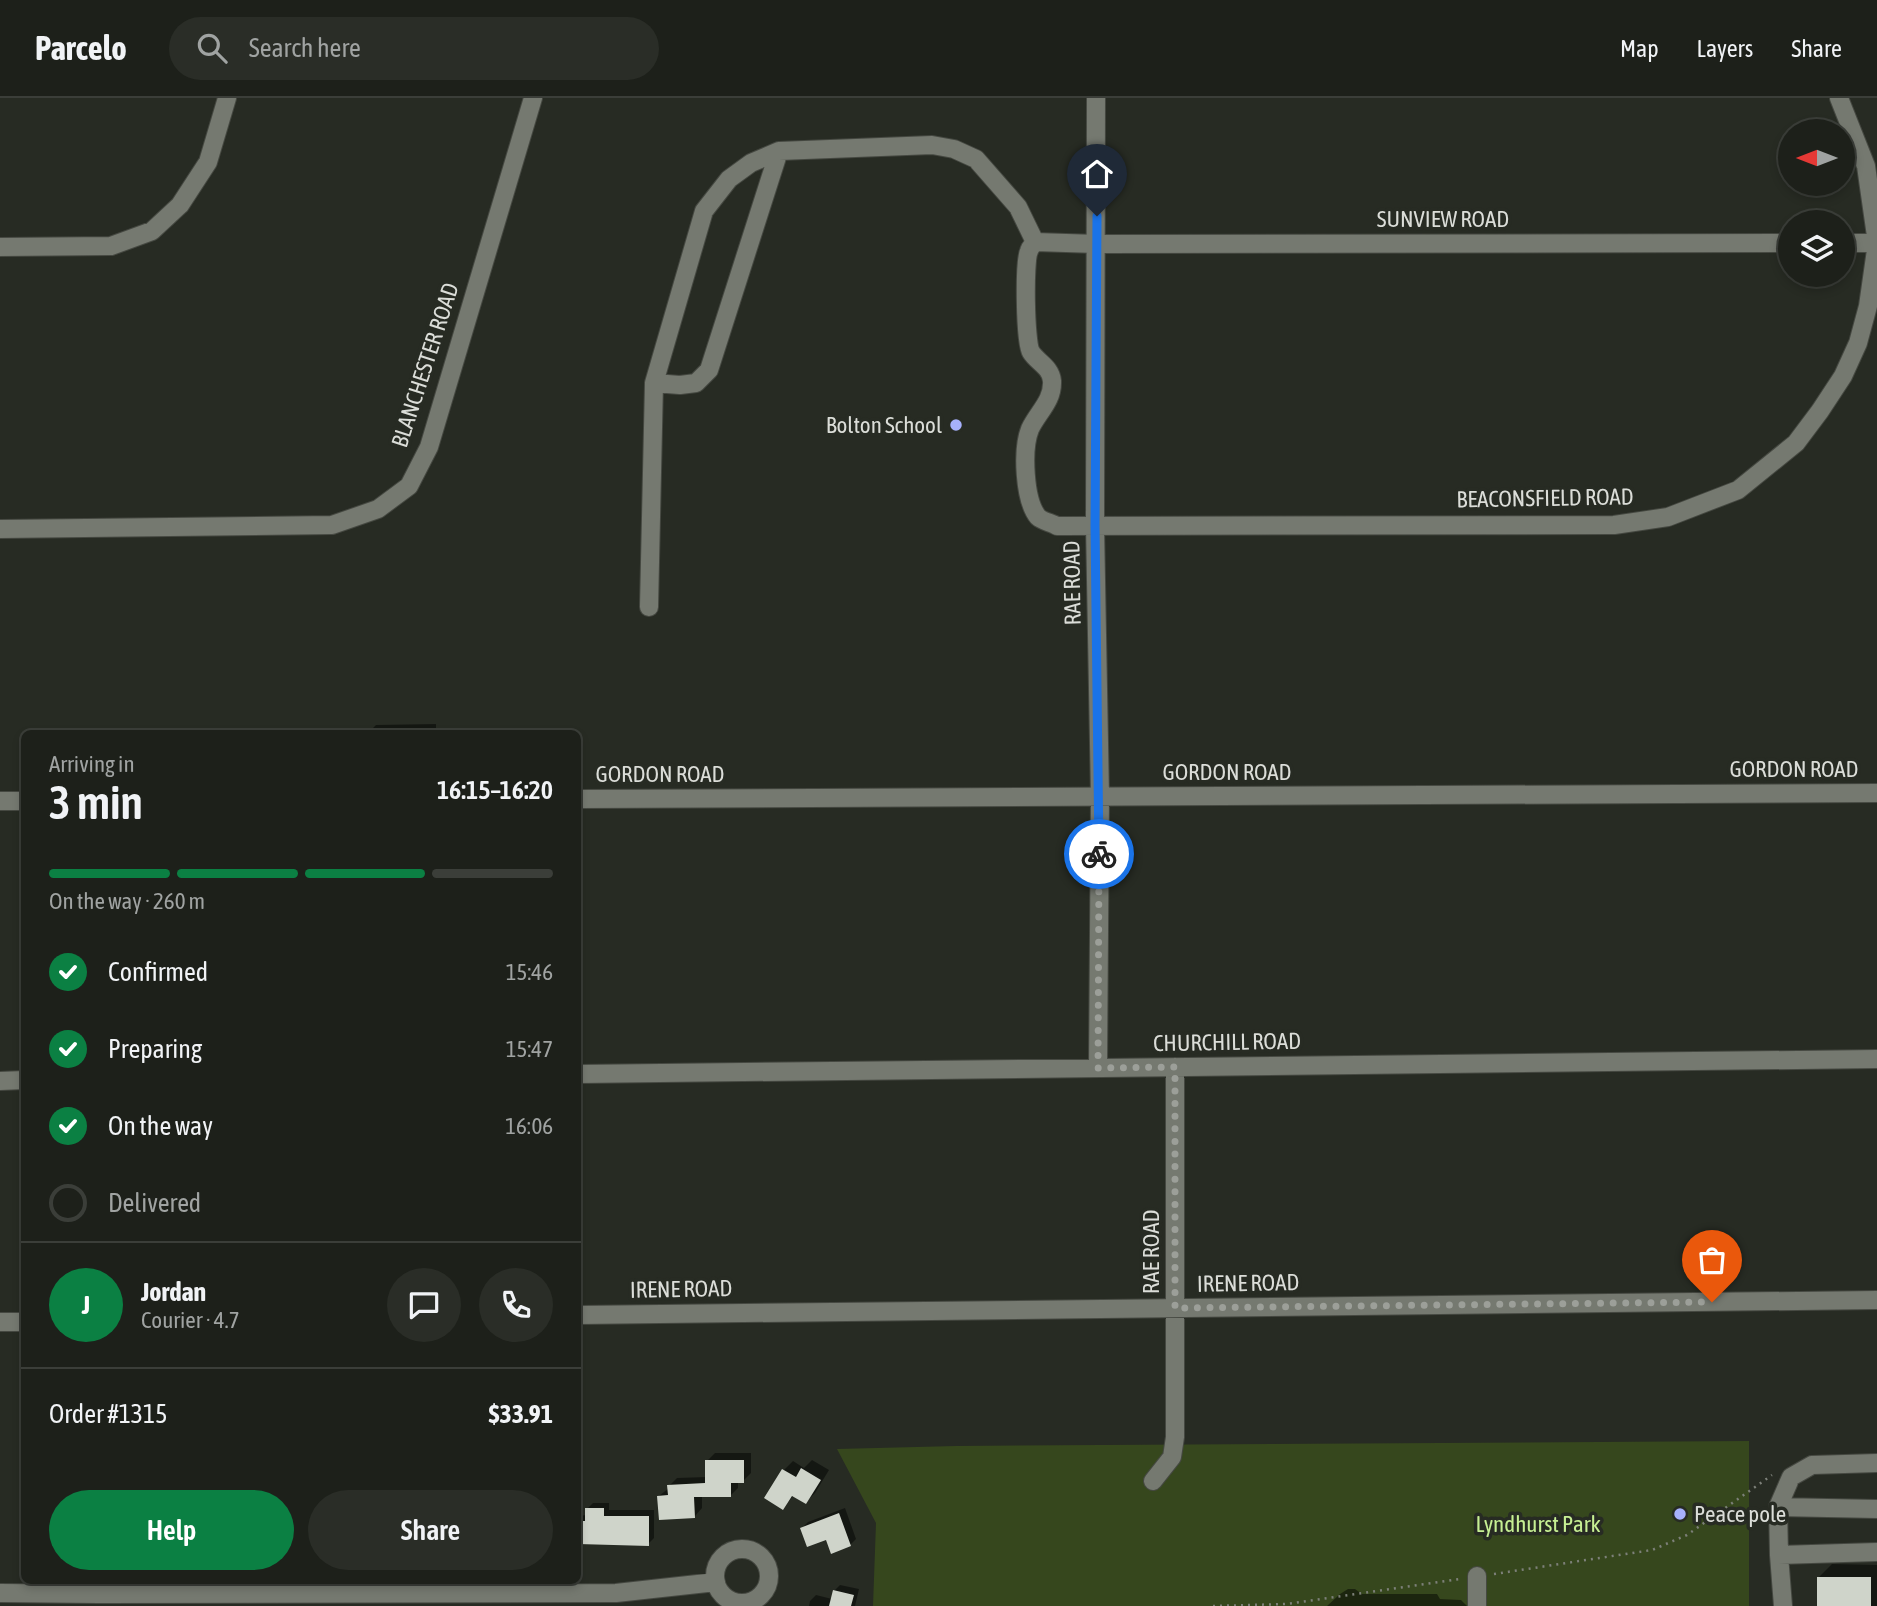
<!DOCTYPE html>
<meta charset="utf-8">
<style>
:root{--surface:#1d201a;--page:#2a2d27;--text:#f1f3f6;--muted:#a0a3a2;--line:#3b3e39;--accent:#0b8043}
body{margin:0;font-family:"Asap Condensed",sans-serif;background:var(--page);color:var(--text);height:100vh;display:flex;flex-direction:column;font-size:26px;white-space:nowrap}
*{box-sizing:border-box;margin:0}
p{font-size:23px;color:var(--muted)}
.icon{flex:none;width:38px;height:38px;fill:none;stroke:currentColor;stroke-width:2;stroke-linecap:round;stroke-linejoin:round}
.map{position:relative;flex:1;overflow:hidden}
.sheet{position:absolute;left:21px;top:632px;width:560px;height:854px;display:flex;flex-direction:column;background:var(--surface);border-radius:10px;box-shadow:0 4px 10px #0003,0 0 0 2px var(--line)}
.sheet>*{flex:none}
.needle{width:46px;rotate:270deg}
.tools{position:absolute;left:1778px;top:21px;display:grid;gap:14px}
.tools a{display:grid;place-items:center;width:77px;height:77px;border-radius:50%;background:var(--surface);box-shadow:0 4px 10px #0003,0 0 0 2px var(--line);font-size:35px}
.pin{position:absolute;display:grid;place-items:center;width:60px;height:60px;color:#fff;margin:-72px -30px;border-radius:50% 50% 50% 0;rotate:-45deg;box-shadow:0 0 7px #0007}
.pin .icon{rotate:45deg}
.courier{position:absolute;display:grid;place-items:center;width:70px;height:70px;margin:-35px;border:5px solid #1a73e8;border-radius:50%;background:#fff;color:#222;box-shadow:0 2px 9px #0007}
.overview em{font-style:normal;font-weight:600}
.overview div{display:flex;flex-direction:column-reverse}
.overview{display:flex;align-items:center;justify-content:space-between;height:119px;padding:0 28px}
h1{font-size:46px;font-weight:600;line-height:52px}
.bar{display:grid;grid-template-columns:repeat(4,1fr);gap:10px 7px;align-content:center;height:84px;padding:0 28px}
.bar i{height:9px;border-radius:5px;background:var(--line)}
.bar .on{background:var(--accent)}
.bar p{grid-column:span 4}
.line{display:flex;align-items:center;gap:18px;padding:0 28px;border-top:2px solid var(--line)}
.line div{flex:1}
.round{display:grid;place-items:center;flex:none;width:74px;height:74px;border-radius:37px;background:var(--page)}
ol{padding:0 28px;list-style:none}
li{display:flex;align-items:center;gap:21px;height:77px}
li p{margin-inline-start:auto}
li .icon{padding:7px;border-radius:50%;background:var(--accent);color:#fff;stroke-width:4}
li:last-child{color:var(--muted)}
li i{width:38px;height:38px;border:4px solid var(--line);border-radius:50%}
.button{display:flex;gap:14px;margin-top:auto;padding:14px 28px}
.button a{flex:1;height:80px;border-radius:42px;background:var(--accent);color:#fff;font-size:28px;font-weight:600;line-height:80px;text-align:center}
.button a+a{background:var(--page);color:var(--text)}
header{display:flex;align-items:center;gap:42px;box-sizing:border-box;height:98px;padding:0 35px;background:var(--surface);border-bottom:2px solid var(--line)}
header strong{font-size:33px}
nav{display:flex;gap:38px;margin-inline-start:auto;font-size:24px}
.search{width:490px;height:63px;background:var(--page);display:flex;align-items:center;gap:18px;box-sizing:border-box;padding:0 24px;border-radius:38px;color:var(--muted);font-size:26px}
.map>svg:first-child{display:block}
.green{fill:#36471d}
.shadow{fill:#0007}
.building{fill:#cfd4ca}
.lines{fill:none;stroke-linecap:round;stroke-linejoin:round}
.minor-casing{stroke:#454841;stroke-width:20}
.path{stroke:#7d8079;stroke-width:2.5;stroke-dasharray:2 5;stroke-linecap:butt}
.minor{stroke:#757970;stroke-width:18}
.done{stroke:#9c9f99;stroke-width:7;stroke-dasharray:0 12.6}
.route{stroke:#1a73e8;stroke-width:9}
.poi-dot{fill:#a7b1fc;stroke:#272b23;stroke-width:2.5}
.labels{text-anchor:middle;stroke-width:7;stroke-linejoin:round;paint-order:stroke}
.street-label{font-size:23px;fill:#dbddd8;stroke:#272b23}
.poi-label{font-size:23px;fill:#dbddd8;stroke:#272b23;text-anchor:end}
.park-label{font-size:23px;fill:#c6ef93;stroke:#272b23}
</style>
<header>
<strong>Parcelo</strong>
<div class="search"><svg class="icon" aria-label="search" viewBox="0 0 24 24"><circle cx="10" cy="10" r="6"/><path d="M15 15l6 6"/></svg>Search here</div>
<nav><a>Map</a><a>Layers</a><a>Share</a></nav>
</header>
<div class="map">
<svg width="1877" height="1508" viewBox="0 0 1877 1508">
<rect width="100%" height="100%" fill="#272b23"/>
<!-- green -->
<path class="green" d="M1749 1343V1508H873L876 1425 837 1351 956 1348Z"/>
<!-- shadow -->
<path class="shadow" d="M436 626V635H370V633L376 627Z
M715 1355H751V1375L743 1383H738V1390L730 1398H702V1410L695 1418 659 1398 669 1390V1388L677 1380 707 1379V1363Z
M812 1362 829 1372 815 1395 806 1404 794 1397 783 1410 767 1400 784 1372 793 1363 804 1370Z
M593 1405H609V1412H654V1440L648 1446 578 1445V1418L587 1417V1411Z
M845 1410 856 1441 851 1446 832 1453 827 1440 802 1430 808 1424Z
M1832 1466 1877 1467V1508H1819V1479Z
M840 1487 859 1491 855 1508H809L810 1503 816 1497 832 1501 834 1493Z
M1348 1491H1355L1362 1496H1437L1440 1501 1461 1502 1467 1508H1327L1340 1496Z"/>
<!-- building -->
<path class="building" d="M705 1362H744V1385H731V1399H694L695 1420 659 1422 657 1398 668 1397 667 1387 705 1385Z
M801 1370 821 1382 806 1406 792 1398 783 1412 764 1400 782 1371 796 1379Z
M585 1410H604V1418H649V1448L578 1446V1423H585Z
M839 1415 851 1448 831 1456 826 1442 807 1449 800 1430Z
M1817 1479H1871V1508H1817Z
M833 1492 854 1497 851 1508H829Z"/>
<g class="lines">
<defs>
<path id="minor" d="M1096 0 1095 428 1100 699 1098 970
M1790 145 1097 146 1035 144C1033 147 1030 149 1029 153 1024 163 1025 244 1031 254 1037 264 1051 269 1052 283 1053 303 1038 314 1030 331 1022 351 1024 402 1038 419 1042 423 1052 425 1057 428L1614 427 1668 419 1738 392 1796 345 1820 313 1843 278 1858 245 1868 208 1877 145 1866 68 1839 0
M1843 145H1877
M0 149 111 148 152 133 180 107 208 64 227 0
M654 285 680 287 696 285 709 272 779 53
M0 431 332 427 378 411 409 388 429 349 533 0
M649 509 654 285 704 113 729 81 751 65 779 53 932 47 954 51 976 61 1018 109 1035 144
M578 701 1877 695
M0 703H24
M578 976 1877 961
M0 983 24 982
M578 1217 1877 1202
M0 1224H24
M1153 1383 1172 1359 1175 1339V969
M1778 1409 1877 1411
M715 1478a27 27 0 1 1 54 0a27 27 0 1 1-54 0Z
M1779 1457 1877 1454
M1477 1478V1508
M0 1495 99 1496 616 1495 716 1484
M1783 1508 1779 1457 1778 1409 1791 1379 1812 1367 1877 1365"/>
</defs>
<!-- minor casing -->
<use href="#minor" class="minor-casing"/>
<!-- path -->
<path class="path" d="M1494 1476 1652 1452 1687 1437 1772 1377
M1213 1508 1287 1506 1460 1481"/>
<!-- minor -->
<use href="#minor" class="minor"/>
</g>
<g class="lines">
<!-- done -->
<path class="done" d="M1099 756 1098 970 1175 969V1210L1712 1204"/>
<!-- route -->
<path class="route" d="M1097 118 1095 428 1099 756"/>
</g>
<!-- markers -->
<g class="poi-dot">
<circle cx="956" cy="327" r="7"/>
<circle cx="1680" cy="1416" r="7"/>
</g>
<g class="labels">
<!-- street labels -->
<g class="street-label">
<text x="1443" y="129">SUNVIEW ROAD</text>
<text transform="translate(425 267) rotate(-72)" y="8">BLANCHESTER ROAD</text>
<text transform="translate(1545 400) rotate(-1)" y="8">BEACONSFIELD ROAD</text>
<text transform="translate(1072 485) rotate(-91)" y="8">RAE ROAD</text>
<text x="1794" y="679">GORDON ROAD</text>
<text x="1227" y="682">GORDON ROAD</text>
<text x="660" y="684">GORDON ROAD</text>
<text transform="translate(1227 944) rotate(-1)" y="8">CHURCHILL ROAD</text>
<text transform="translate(1151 1154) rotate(-90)" y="8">RAE ROAD</text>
<text transform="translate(1248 1185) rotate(-1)" y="8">IRENE ROAD</text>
<text transform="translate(681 1191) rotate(-1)" y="8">IRENE ROAD</text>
</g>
<!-- poi labels -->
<g class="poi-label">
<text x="942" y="335">Bolton School</text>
<text x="1694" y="1424" text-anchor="start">Peace pole</text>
</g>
<!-- park labels -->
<g class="park-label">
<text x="1538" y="1434">Lyndhurst Park</text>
</g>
</g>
</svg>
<div class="tools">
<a><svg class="needle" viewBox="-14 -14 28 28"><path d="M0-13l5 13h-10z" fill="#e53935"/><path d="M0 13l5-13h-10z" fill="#a0a3a2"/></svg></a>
<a><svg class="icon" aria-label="layers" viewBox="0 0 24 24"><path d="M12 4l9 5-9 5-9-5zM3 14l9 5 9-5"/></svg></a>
</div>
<div class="pin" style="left:1712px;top:1204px;background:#ea580c"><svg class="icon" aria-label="bag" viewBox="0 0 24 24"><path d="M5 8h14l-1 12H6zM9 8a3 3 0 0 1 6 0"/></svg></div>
<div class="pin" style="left:1097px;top:118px;background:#1f2937"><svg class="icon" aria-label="home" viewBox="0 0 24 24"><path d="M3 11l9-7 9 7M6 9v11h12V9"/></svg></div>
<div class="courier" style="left:1099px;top:756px"><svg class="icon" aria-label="bike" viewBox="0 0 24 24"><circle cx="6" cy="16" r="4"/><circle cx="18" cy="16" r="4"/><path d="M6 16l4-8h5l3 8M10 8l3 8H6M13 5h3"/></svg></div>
<section class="sheet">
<div class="overview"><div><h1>3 min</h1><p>Arriving in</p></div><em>16:15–16:20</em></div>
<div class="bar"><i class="on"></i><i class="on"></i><i class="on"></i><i></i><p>On the way · 260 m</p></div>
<ol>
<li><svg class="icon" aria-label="check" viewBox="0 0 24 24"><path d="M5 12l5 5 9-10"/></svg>Confirmed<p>15:46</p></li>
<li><svg class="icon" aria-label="check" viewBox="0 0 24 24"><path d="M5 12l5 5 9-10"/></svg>Preparing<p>15:47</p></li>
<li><svg class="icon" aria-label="check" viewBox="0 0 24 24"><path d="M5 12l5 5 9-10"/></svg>On the way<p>16:06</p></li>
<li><i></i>Delivered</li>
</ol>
<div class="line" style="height:126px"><b class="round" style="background:var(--accent);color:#fff">J</b><div><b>Jordan</b><p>Courier · 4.7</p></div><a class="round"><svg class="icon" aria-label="chat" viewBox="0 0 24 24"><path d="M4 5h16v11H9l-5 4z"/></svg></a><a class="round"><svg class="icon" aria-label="phone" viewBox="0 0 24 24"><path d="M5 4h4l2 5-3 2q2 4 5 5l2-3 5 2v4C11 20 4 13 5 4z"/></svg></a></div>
<div class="line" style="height:91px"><div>Order #1315</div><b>$33.91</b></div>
<div class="button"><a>Help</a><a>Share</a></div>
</section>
</div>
